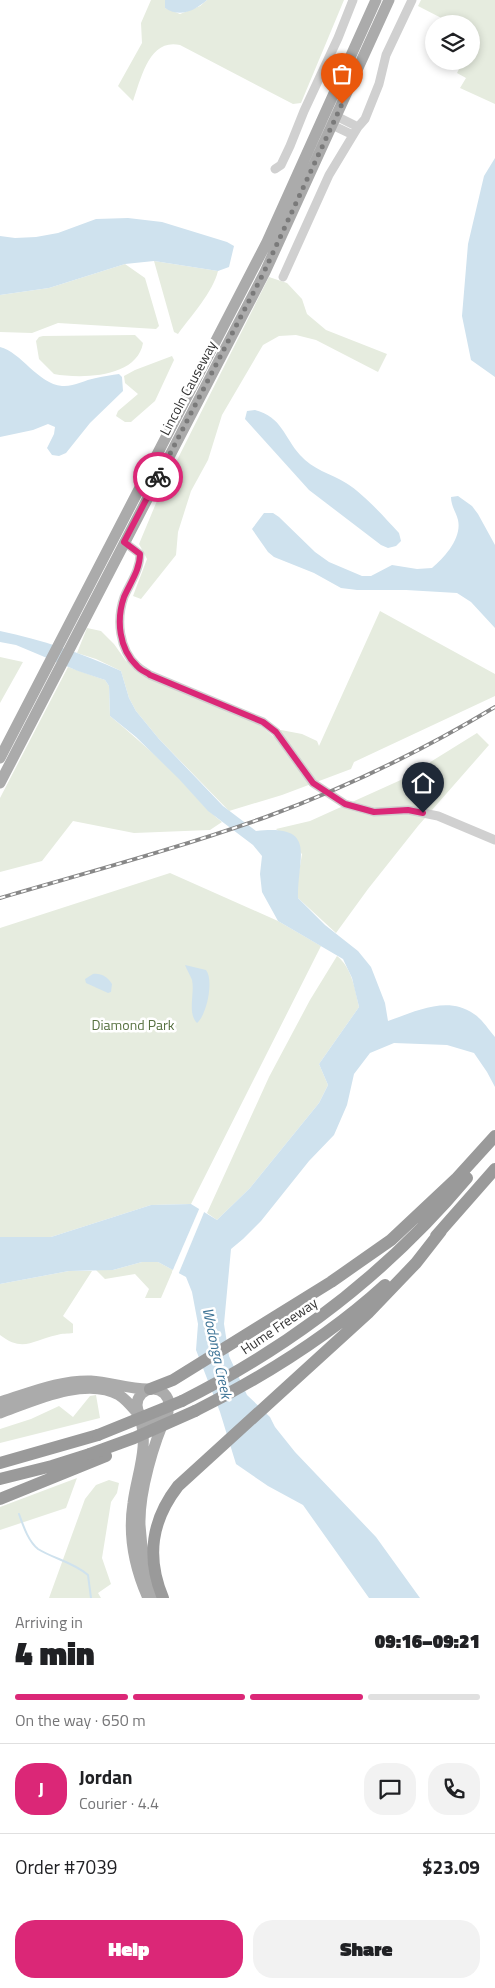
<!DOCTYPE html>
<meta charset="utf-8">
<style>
:root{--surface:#fff;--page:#f2f2f2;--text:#202124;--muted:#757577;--line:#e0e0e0;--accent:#db2777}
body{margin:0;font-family:"Titillium Web",sans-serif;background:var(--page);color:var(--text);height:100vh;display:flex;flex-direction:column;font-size:19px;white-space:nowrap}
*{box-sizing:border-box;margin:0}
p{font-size:16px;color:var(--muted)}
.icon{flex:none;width:28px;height:28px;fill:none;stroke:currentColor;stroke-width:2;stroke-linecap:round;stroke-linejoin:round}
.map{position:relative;height:1598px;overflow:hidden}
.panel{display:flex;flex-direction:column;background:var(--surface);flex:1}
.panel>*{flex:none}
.tools{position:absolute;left:425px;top:15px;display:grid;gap:10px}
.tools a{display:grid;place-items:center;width:55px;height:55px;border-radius:50%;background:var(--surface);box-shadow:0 2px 8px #0003;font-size:25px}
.pin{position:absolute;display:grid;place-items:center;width:42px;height:42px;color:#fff;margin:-51px -21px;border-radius:50% 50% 50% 0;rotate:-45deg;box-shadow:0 0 5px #0007}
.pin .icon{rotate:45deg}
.courier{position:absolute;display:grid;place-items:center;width:50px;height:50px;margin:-25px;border:4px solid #db2777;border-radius:50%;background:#fff;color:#222;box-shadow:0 1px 6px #0007}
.summary em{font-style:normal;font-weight:800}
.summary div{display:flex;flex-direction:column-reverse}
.summary{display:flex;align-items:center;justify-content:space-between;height:85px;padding:0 15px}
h1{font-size:32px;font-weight:800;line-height:38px}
.bar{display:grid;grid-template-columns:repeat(4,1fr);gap:8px 5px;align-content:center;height:60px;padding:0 15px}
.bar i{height:6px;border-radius:4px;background:var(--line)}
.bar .on{background:var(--accent)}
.bar p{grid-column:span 4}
.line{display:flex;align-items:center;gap:12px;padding:0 15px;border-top:1px solid var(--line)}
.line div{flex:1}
.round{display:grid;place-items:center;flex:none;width:52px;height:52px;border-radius:20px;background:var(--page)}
.cta{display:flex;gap:10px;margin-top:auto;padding:10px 15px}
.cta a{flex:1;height:58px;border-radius:20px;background:var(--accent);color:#fff;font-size:20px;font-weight:800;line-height:58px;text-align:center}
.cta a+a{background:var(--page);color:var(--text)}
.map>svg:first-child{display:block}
.green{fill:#e6ecdf}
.water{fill:#cfe2ee}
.pier{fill:#fff}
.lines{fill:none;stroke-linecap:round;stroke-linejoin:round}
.stream{stroke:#cfe2ee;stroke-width:2}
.minor{stroke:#d0d0d0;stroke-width:9}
.major{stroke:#ababab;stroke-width:11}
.highway{stroke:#9a9a9a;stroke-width:12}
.rail-casing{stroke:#888;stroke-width:4}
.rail{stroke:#fff;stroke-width:2;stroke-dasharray:5.5;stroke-linecap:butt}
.highway-bridge{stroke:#9a9a9a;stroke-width:12}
.done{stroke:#7a7a7a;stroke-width:5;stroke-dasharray:0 9}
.route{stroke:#db2777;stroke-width:6}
.labels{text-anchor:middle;stroke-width:5;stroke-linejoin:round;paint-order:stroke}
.street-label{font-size:14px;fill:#333;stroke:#fff}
.park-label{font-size:14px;fill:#56703f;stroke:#fff}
.water-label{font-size:15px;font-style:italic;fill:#3f7597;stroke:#fff}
</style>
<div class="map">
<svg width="495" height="1598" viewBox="0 0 495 1598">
<rect width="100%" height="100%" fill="#fff"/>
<!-- green -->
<path class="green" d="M151 0H165V8L180 14 200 6 207 0H344L301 103 293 104 180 45C149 38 141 79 133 101L118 86 142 43 141 23Z
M421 0H495V104L460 88 466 78 457 73 463 61H471V45L476 36 471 33V24H453L418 6Z
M154 261 218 271C213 292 191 316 178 334L174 332Z
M125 264 145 278 159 326 156 329 58 323 32 333 0 332V295L49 288Z
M269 277 287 283 302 299 307 314 326 330 387 354 378 372 316 340 296 335 279 336 263 345 222 415 208 460 191 491 178 532 176 555 141 599 133 596 147 559 139 544 159 496Z
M135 335 143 343C137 378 81 379 54 374L39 359 36 341 39 337 43 336Z
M172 356 174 360 155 401 131 422H125L116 416 118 411 138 394 125 383 124 376 135 370Z
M380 611 495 674V696L354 762 351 769 282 795 229 811 159 739 136 711 129 698 121 671 96 659 77 653 87 628 101 631 114 644 126 661 160 682 259 724 274 737 281 730 302 734 317 741 319 746Z
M0 657 23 662 0 703Z
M68 667 105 680 109 686 110 716C134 736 157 756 179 778 193 793 205 809 222 822L210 830 134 833 73 821 42 861 0 872V798Z
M477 733 489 745 418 826 368 889 336 933 298 898V878L302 854 276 829 310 821 403 779Z
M170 873 278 921 321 946 191 1204 151 1205 51 1237H0V928Z
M337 956C352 968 355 989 359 1007L319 1064 328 1085 319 1103 250 1188 217 1220 207 1213 269 1077 310 1000Z
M142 1262H158L173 1270 161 1298H145L149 1289 135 1274 105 1279 96 1270H113Z
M69 1271H92L63 1316 73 1324V1333C68 1334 62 1333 57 1335 33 1340 23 1353 0 1335V1284Z
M96 1395 100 1418 0 1443V1429L31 1419 59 1406 73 1417 90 1396Z
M77 1478 66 1508 0 1530V1507Z
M109 1480 119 1483 117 1493 111 1502 102 1558 111 1584 98 1593 101 1598H49L85 1499 96 1485Z"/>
<!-- water -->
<path class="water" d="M165 0H207C194 11 180 18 165 8Z
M495 158V377L471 360 462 316 468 244 484 176Z
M128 218 162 222 227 242 234 246 229 267 218 271 154 261 125 264 49 288 0 295V236L15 238 36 237 58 233 96 219Z
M0 347C21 352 38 384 62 386 74 387 84 380 96 378 104 376 112 375 119 374L122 377 123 391 90 423 66 453 59 456 52 455 47 448 54 434 55 427 48 424 33 430 0 437Z
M255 410C282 417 284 437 300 455 313 470 330 473 346 483 364 494 385 518 399 533L401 541 396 546 388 548 381 545 309 490 245 419 247 411Z
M458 496 472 506 478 514 495 545V628L471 602 457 593 406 590H357L341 588 314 573 274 557 268 552 252 529 264 513H273L279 517 315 552 329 562 362 576H371L392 565 417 569 432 568C445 557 462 538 458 520 456 512 451 506 451 497Z
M0 631C42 640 82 653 121 671L129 698 136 711 159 739 223 806 256 831C319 824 297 857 298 898L325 925 358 951 371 967 385 1003 388 1021C415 1012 447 995 474 1014 482 1019 488 1029 495 1037V1087L487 1072 474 1053 447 1045 394 1043 370 1053 354 1074 347 1105 334 1135 309 1161 261 1221 243 1239 231 1249 224 1324 229 1356 247 1395 270 1417 275 1427 295 1452 376 1537 420 1598H369L303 1505 268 1486 236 1464 220 1412 196 1350 198 1324 192 1292 186 1277 158 1262H142L113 1270 69 1271 0 1284V1237H51L151 1205 191 1204 217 1220 250 1188 319 1103 328 1085 319 1064 359 1007 352 978 343 959 278 921 262 892 260 874 262 856 253 845 208 811 179 779 136 737 110 716 109 686 105 680 78 671 16 645 0 642Z
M185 965 206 970C214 980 207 1015 197 1023 187 1013 195 993 192 980 190 975 187 970 185 965Z
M93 974C101 973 108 977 112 984L111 992 108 993 86 983 85 979Z"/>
<!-- pier -->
<path class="pier" d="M200 1207 205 1210 178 1275 172 1272Z"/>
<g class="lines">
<!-- stream -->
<path class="stream" d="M19 1514C23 1525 28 1541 38 1549 54 1559 73 1562 88 1575L91 1598"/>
<!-- minor -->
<path class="minor" d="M336 116 358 127
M332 125 353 135
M275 169 281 165 290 146 304 111 338 38 353 0
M283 277 329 175 358 127 365 119 379 84 386 55 412 0
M124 542 140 554C140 570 130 583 124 597 116 620 119 649 137 666 141 670 146 672 150 675L263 722 276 732 313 783 345 804 374 812 408 810 438 816 495 840"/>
<!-- major -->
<path class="major" d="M0 758 267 242 376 0
M0 783 265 272 389 0
M137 1405a16 16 0 1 1 32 0a16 16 0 1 1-32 0Z
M0 1402C30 1393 59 1380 91 1381 110 1382 128 1389 148 1389
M0 1413C33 1401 86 1376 119 1395 127 1400 132 1407 138 1414
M139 1415C150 1445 137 1473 133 1503 128 1535 135 1569 148 1598
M157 1596C147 1574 141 1549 140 1525 139 1492 154 1441 168 1412"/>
<!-- highway -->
<path class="highway" d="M436 1236 495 1169
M150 1389 173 1380 331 1282 391 1240 456 1179 495 1136
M182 1401C292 1346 388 1272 467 1178
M195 1411C263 1377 329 1336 385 1285
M0 1463 98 1435
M0 1479 52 1466 90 1454
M0 1499 106 1456
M163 1598C146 1557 151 1521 178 1486L368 1313 416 1263 441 1231"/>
<defs>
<path id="rail" d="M0 898C89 872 179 848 266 817 345 788 422 751 495 707"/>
</defs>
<!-- rail casing -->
<use href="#rail" class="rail-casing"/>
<!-- rail -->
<use href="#rail" class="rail"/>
<!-- highway-bridge -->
<path class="highway-bridge" d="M98 1435 182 1401
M90 1454 134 1438 195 1411"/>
</g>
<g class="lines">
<!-- done -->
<path class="done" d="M158 477 264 272 342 104"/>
<!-- route -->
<path class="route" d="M158 477 124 542 140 554C140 570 130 583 124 597 116 620 119 649 137 666 140 670 146 672 150 675L263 722 276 732 313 783 345 804 374 812 408 810 423 813"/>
</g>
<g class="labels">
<!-- street labels -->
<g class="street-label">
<text transform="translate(188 388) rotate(-62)" y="5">Lincoln Causeway</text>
<text transform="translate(279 1326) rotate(-34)" y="5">Hume Freeway</text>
</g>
<!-- park labels -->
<g class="park-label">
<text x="133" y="1030">Diamond Park</text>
</g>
<!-- water labels -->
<g class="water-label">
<text transform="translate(217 1353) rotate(78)" y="5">Wodonga Creek</text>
</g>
</g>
</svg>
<div class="tools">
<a><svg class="icon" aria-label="layers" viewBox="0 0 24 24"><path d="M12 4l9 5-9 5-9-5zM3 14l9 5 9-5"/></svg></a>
</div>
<div class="pin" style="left:342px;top:104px;background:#ea580c"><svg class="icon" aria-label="bag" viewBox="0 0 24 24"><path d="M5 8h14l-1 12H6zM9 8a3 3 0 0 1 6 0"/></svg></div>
<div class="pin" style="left:423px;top:813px;background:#1f2937"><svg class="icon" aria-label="home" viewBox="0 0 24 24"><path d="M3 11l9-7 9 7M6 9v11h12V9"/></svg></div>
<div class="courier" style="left:158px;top:477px"><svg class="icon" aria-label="bike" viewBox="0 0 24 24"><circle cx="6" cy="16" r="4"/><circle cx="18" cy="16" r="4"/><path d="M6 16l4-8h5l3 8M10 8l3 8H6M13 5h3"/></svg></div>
</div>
<section class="panel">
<div class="summary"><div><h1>4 min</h1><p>Arriving in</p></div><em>09:16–09:21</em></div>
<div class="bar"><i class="on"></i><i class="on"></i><i class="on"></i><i></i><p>On the way · 650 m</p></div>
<div class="line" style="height:90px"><b class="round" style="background:var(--accent);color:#fff">J</b><div><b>Jordan</b><p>Courier · 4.4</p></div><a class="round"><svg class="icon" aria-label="chat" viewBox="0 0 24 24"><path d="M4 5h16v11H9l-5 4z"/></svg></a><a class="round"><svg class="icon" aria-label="phone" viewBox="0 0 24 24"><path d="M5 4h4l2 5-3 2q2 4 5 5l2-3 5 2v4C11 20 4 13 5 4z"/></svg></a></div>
<div class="line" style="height:65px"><div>Order #7039</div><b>$23.09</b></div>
<div class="cta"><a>Help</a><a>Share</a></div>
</section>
